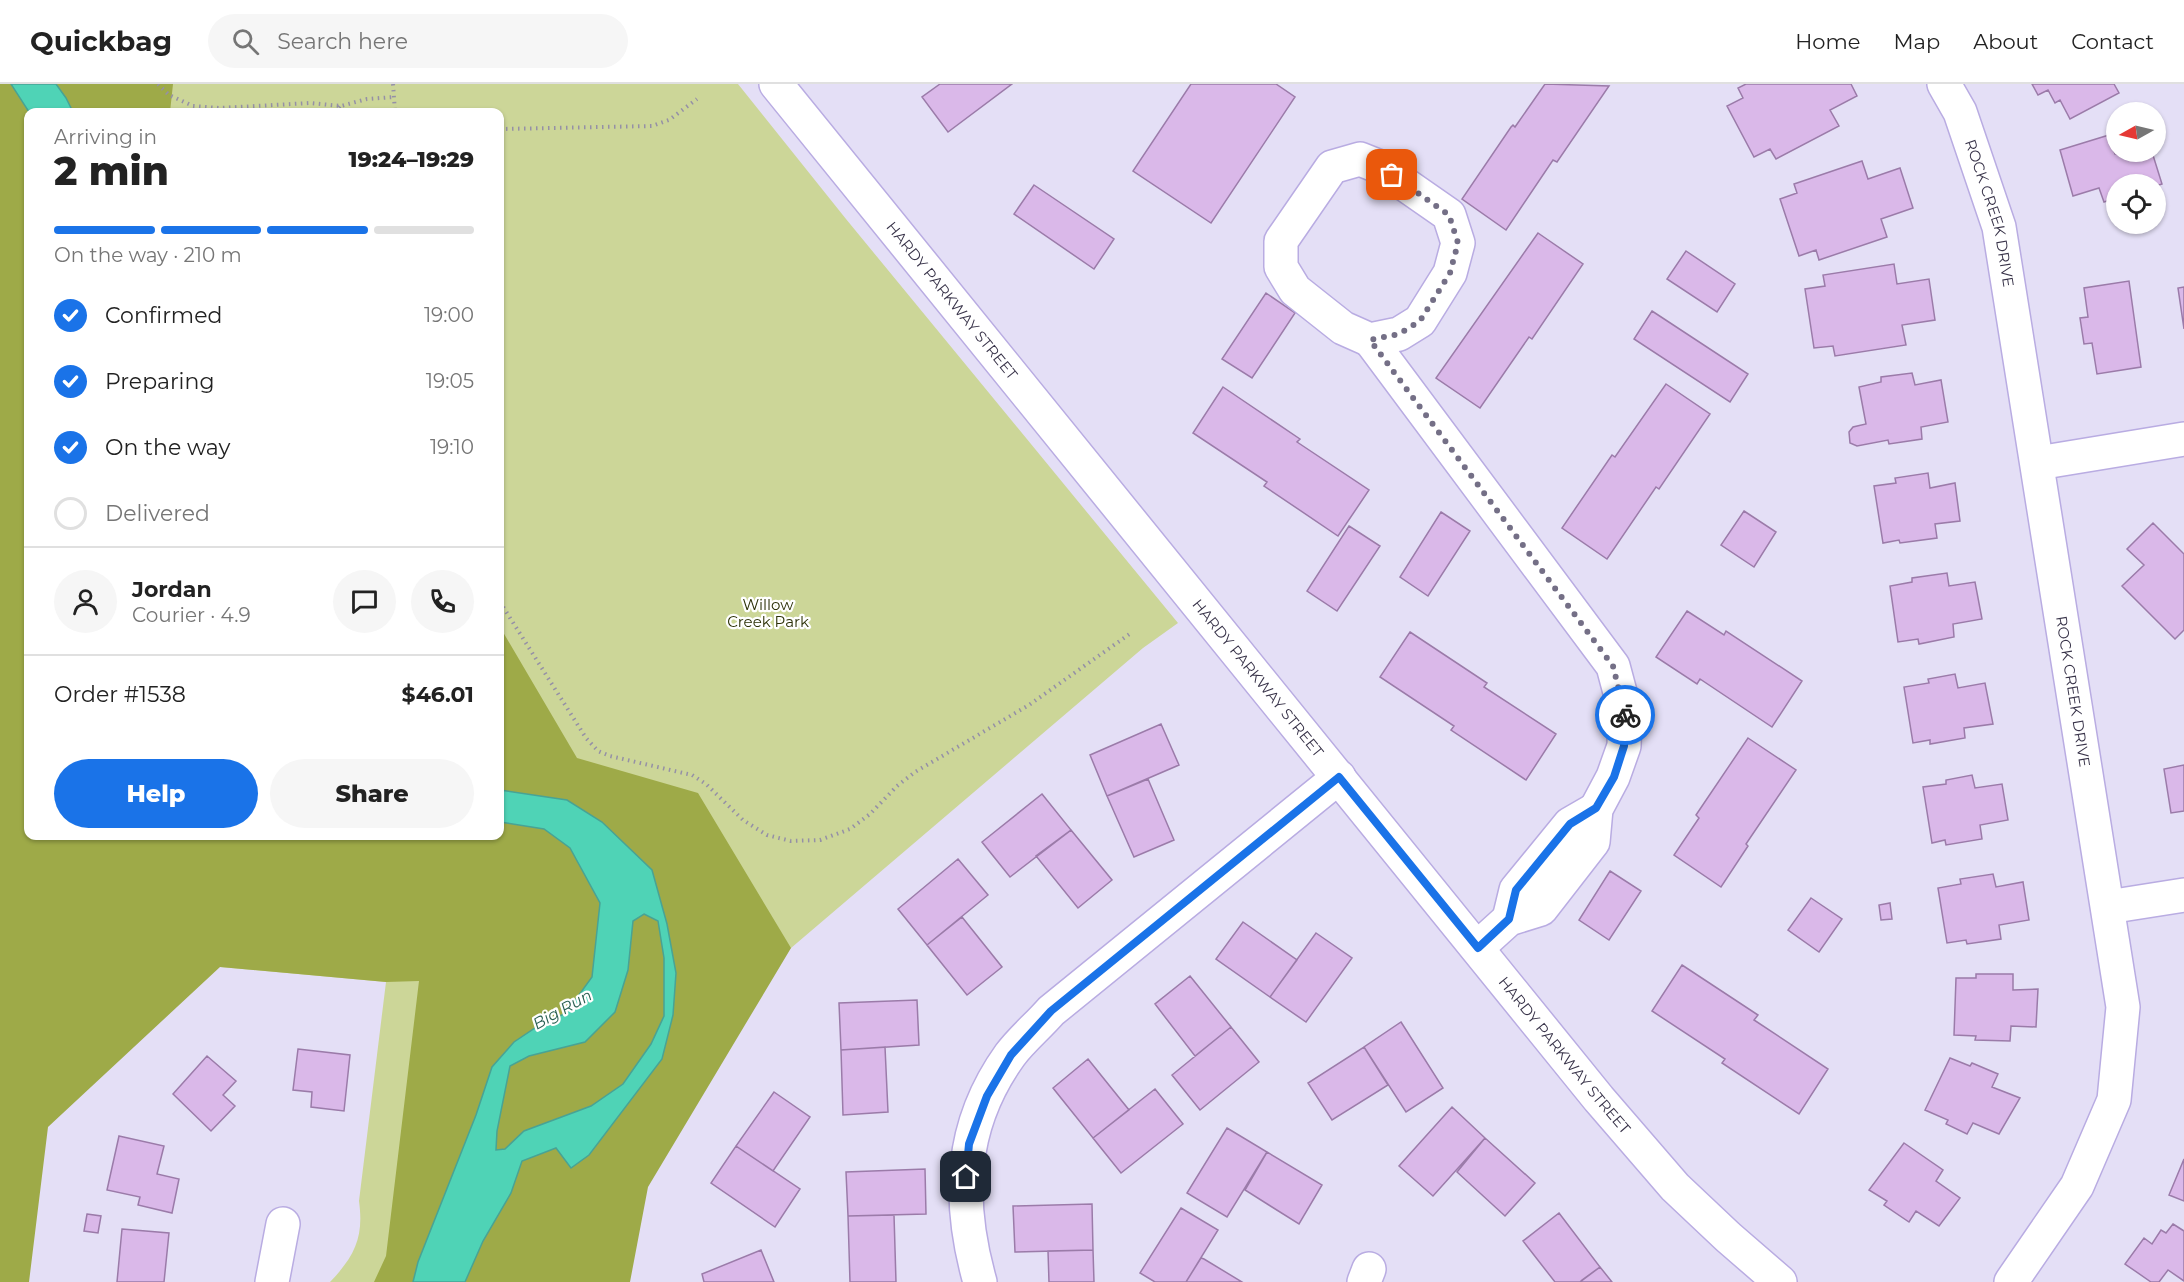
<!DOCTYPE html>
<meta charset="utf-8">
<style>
:root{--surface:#fff;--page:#f6f6f6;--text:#222;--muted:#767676;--line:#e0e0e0;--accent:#1a73e8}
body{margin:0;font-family:Montserrat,sans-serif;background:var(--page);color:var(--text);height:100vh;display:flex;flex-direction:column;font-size:22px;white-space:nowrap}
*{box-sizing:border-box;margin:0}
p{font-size:20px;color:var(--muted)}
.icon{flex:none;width:33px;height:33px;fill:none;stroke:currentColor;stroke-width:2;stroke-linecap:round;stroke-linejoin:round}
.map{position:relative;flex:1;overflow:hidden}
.drawer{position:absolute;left:24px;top:24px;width:480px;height:732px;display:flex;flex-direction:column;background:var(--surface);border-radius:12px;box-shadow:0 2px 4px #0004}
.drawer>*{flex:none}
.needle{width:39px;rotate:262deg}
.buttons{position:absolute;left:2106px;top:18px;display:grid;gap:12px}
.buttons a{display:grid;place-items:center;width:60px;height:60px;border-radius:50%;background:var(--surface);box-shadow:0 2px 4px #0004;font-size:30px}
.pin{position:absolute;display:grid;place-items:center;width:51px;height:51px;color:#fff;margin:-26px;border-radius:12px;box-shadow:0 3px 9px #0006}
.courier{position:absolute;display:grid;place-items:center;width:60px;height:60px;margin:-30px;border:4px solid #1a73e8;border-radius:50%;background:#fff;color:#222;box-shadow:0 2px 8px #0007}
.headline em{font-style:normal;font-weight:800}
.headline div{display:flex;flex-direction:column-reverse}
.headline{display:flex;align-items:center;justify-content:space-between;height:102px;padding:0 30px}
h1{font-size:39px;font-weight:800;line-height:45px}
.bar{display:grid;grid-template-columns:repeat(4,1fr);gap:9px 6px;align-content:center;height:72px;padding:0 30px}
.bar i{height:8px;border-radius:4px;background:var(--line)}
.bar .current{background:var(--accent)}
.bar p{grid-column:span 4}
.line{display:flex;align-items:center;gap:15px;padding:0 30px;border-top:2px solid var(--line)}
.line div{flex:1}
.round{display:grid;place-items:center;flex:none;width:63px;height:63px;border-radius:32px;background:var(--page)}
ol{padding:0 30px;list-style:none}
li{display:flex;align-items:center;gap:18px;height:66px}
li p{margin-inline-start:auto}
li .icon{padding:6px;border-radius:50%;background:var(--accent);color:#fff;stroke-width:4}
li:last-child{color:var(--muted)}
li i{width:33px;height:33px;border:3px solid var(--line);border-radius:50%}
.cta{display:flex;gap:12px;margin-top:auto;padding:12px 30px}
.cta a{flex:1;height:69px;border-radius:36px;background:var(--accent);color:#fff;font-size:24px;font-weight:800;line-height:69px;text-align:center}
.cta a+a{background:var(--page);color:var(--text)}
header{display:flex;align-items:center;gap:36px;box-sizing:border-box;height:84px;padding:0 30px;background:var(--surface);border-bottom:2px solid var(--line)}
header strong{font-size:28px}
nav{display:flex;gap:33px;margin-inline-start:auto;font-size:21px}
.search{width:420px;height:54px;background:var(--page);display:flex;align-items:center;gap:15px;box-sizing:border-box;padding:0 21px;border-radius:33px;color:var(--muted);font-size:22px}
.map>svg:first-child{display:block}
.green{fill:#ccd698}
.forest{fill:#9eaa48}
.water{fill:#4fd3b6;stroke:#48a395;stroke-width:1.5;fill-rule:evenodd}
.building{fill:#dab8e9;stroke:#9b7ba9;stroke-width:1.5}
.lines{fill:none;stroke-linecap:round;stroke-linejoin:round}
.minor-casing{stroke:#b9ace2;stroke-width:36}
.major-casing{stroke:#b9ace2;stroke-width:36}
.path{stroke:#9590a6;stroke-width:4;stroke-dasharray:1.5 4.5;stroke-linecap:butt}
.minor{stroke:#fff;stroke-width:33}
.major{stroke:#fff;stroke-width:33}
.done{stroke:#746f86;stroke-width:6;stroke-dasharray:0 10.8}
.route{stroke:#1a73e8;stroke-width:8}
.labels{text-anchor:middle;stroke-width:4.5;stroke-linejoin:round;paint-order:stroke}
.street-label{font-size:15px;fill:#383349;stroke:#fff}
.park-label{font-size:15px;fill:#2b3006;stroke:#fff}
.water-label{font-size:16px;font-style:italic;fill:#295f52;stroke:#fff}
</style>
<header>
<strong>Quickbag</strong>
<div class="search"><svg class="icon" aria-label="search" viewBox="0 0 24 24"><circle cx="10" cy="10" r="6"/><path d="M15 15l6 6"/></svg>Search here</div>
<nav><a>Home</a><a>Map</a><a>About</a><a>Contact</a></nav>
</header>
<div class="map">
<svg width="2184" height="1198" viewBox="0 0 2184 1198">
<rect width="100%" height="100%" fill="#e4dff6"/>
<!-- green -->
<path class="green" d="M0 0H738L846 135 1178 539 1143 564 560 1061 616 1198H330C355 1172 364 1153 359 1117L386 898 68 869 500 752V28H28Z"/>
<!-- forest -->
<path class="forest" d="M0 0H173L170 28H28V752H500V543L577 674 698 709 791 864 648 1103 630 1198H374L386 1172 419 897 386 898 220 883 48 1043 29 1198H0Z"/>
<!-- water -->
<path class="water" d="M11 0H56L66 14 73 28H29Z
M500 706 567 716 602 738 652 786 667 840 676 889 673 931 662 975 589 1071 571 1084 556 1064 522 1077 511 1109 483 1157 465 1198H413L418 1178 476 1031 492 983 514 958 535 944 566 929 592 893 600 819 570 764 544 745 500 738ZM644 830 658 837 664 874V932L651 960 623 1000 591 1022 524 1047 505 1065 496 1066 497 1047 510 982 529 972 585 958 615 928 628 886 633 837Z"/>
<!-- building -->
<path class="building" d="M940 0H1012L948 48 922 13Z
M1191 0H1276L1295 13 1211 139 1133 87Z
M1545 0 1609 2 1557 78 1553 76 1506 146 1462 115 1511 43 1513 41 1515 43Z
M1746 0H1851L1857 12 1830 26 1839 42 1776 75 1770 65 1754 73 1727 22 1743 14 1738 4Z
M2032 0H2114L2119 9 2070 35 2060 16 2055 19 2048 6 2038 11Z
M2109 51 2115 70 2125 68H2152L2162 100 2156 102 2116 100V114L2104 118 2099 104 2073 112 2060 66Z
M1862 77 1868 95 1900 84 1913 124 1881 135 1887 153 1819 176 1816 166 1799 172 1780 115 1797 109 1794 100Z
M1034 101 1114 155 1094 185 1014 130Z
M1538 149 1583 180 1532 255 1529 253 1480 324 1436 294Z
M1686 167 1735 200 1717 228 1667 195Z
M1894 180 1897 200 1929 195 1935 236 1902 241 1906 261 1835 272 1833 262 1814 264 1805 205 1825 202 1823 191Z
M2129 197 2141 283 2097 290 2092 259 2084 260 2080 234 2088 233 2084 204Z
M2184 203V245L2178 204Z
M1266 209 1295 229 1252 294 1222 275Z
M1652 227 1748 290 1730 318 1634 255Z
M1912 289 1915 301 1941 296 1948 338 1921 343 1922 355 1889 360 1888 356 1857 362 1850 359 1849 348 1853 343 1866 340 1859 303 1881 298V293Z
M1666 300 1710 330 1659 405 1656 403 1607 475 1562 444 1612 371 1615 373Z
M1223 303 1300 355 1297 358 1369 406 1338 452 1264 402 1267 398 1193 349Z
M1928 389 1930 404 1955 399 1960 437 1935 440 1937 454 1900 459 1899 456 1883 459 1874 402 1896 399 1895 394Z
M1744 427 1776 448 1754 483 1721 461Z
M1441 428 1470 447 1428 512 1400 493Z
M2153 439 2184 470V546L2175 555 2122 502 2144 481 2127 465Z
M1349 442 1380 462 1337 527 1307 507Z
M1947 489 1949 502 1975 498 1982 535 1953 540 1954 553 1919 560 1918 555 1898 558 1890 502 1912 498V494Z
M1687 527 1724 551 1726 547 1802 597 1772 643 1700 595 1697 600 1656 573Z
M1410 548 1487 599 1484 603 1556 650 1526 696 1451 646 1454 642 1380 593Z
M1955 590 1958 604 1985 599 1993 640 1964 644 1965 654 1930 660V656L1913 659 1904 603 1929 599 1928 595Z
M1161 640 1179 681 1107 712 1090 671Z
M1748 654 1796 686 1746 760 1748 762 1721 803 1674 771 1699 734 1696 731Z
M2184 681V727L2171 729 2164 685Z
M1972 691 1975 704 2002 700 2008 736 1980 741 1982 755 1946 761 1945 756 1932 759 1923 703 1946 700V696Z
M1148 695 1174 756 1134 773 1107 712Z
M1042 710 1071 746 1010 793 982 758Z
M1071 746 1112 796 1078 824 1036 772Z
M958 775 988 811 927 861 898 825Z
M1610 787 1641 807 1609 856 1579 836Z
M1993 790 1996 803 2023 798 2029 836 1999 841 2001 855 1967 860 1966 856 1947 859 1938 804 1961 800 1960 795Z
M1811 814 1842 835 1819 868 1788 846Z
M1890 819 1892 835 1881 836 1879 821Z
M962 833 1002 883 967 911 927 861Z
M1243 838 1297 876 1270 913 1216 875Z
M1316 849 1352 874 1306 938 1270 913Z
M1682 881 1758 931 1754 936 1828 985 1799 1030 1722 979 1725 975 1652 927Z
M1976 890H2013V906L2038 905 2036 943 2011 942 2010 957 1975 956 1976 952 1954 951 1956 894H1976Z
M1190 892 1231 943 1195 972 1155 920Z
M917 916 919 961 841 966 839 919Z
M1401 938 1443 1004 1406 1028 1364 963Z
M1231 943 1259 978 1200 1026 1172 991Z
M885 963 888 1028 843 1031 841 966Z
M1364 963 1388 1001 1332 1036 1308 999Z
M298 965 350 971 344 1027 311 1023 312 1008 293 1006Z
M207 972 236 997 223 1011 235 1022 211 1047 173 1010Z
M1950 974 1970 982 1972 979 1998 990 1992 1003 2020 1014 1999 1050 1973 1039 1967 1050 1946 1040 1948 1036 1925 1026Z
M1088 975 1129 1026 1093 1054 1053 1004Z
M1155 1005 1183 1040 1121 1089 1093 1054Z
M774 1008 810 1033 773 1087 736 1062Z
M1452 1023 1485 1054 1433 1112 1399 1082Z
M1227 1044 1267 1068 1227 1133 1187 1109Z
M119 1052 164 1062 157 1090 179 1095 172 1129 138 1121 140 1113 107 1106Z
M1485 1054 1535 1099 1505 1132 1457 1088Z
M1904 1059 1943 1086 1936 1097 1960 1114 1939 1142 1916 1127 1909 1138 1884 1121 1887 1117 1869 1106Z
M736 1062 800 1105 775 1143 711 1099Z
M1267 1068 1322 1101 1299 1140 1245 1106Z
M2184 1075V1117L2169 1111Z
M925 1085 926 1130 848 1132 846 1088Z
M1092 1120 1093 1166 1015 1168 1013 1122Z
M1181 1124 1218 1146 1186 1198H1155L1140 1189Z
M1559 1129 1600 1183 1580 1198H1555L1523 1157Z
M87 1130 101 1132 98 1149 84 1147Z
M894 1131 896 1198H850L848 1132Z
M2173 1140 2184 1147V1197L2168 1186 2159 1198H2151L2125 1180 2144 1154 2152 1160 2161 1146 2166 1149Z
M122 1145 169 1149 164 1198H117Z
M761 1166 774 1198H704L702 1190Z
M1093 1166 1094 1198H1049L1048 1167Z
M1201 1174 1204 1175 1242 1198H1186Z
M1600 1183 1612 1198H1580L1582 1196Z"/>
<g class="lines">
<defs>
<g id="minor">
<path id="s1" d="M1944 0 1960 28 1999 143 2123 923 2114 1016 2077 1102 2011 1198"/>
<path d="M1360 75 1380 83 1449 131 1458 159 1450 189 1420 237 1399 250 1370 256 1343 244 1295 206 1281 183V157L1332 83Z"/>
<path d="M1370 256 1613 582 1625 627 1624 662 1613 693 1596 725 1593 758 1541 825 1509 835 1477 864"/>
<path d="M2038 379 2184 355"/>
<path d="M2108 823 2184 811"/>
<path d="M1509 835 1516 806 1570 740 1596 725"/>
<path d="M272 1198 283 1140"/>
<path d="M980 1198C957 1117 959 1042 1010 971 1022 955 1038 942 1051 927L1339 693"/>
<path d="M1364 1198 1369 1185"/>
</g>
<g id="major">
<path id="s2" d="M776 0 1599 1015 1675 1103 1728 1153 1780 1198"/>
</g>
</defs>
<!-- minor casing -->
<use href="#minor" class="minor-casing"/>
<!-- major casing -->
<use href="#major" class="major-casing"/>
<!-- path -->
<path class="path" d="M158 0 169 11 193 22 219 24 310 19 341 22 367 15 394 13
M393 0 395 28
M335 28 340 22
M500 45 652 42 669 36 697 15
M500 518 586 654 598 667 610 672 692 691 706 700 743 736 767 751 791 757 820 756 850 745 870 730 897 702 915 688 1029 621 1131 549"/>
<!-- minor -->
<use href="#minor" class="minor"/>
<!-- major -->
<use href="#major" class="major"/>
</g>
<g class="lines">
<!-- done -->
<path class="done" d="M1392 91 1449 131 1458 159 1450 189 1420 237 1399 250 1370 256 1613 582 1625 631"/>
<!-- route -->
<path class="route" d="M966 1093 969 1060 987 1012 1011 971 1051 927 1339 693 1478 864 1509 835 1516 806 1570 740 1596 724 1614 693 1624 662 1625 631"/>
</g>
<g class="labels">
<!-- street labels -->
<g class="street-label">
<text dy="5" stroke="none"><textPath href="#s1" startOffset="138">ROCK CREEK DRIVE</textPath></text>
<text dy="5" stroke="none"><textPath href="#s2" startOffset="279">HARDY PARKWAY STREET</textPath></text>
<text dy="5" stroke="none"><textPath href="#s2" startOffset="765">HARDY PARKWAY STREET</textPath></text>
<text dy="5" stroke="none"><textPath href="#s1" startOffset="624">ROCK CREEK DRIVE</textPath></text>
<text dy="5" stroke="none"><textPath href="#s2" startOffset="1251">HARDY PARKWAY STREET</textPath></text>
</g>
<!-- park labels -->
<g class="park-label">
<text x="768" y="526">Willow<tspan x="768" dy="17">Creek Park</tspan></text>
</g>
<!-- water labels -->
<g class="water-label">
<text transform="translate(562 925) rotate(-29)" y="6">Big Run</text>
</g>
</g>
</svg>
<div class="buttons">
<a><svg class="needle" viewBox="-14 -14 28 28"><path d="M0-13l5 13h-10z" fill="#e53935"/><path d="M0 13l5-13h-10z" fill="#767676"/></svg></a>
<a><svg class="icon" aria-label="locate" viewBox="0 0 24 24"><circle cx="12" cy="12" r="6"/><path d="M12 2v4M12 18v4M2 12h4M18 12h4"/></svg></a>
</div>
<div class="pin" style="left:1392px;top:91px;background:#ea580c"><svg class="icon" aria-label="bag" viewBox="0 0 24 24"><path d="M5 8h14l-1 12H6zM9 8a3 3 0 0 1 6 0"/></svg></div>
<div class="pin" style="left:966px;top:1093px;background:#1f2937"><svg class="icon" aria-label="home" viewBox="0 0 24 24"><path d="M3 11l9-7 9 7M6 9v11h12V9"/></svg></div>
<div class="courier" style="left:1625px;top:631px"><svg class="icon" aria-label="bike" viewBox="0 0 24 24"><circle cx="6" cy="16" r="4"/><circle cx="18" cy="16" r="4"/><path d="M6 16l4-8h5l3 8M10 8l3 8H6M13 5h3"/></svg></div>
<section class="drawer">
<div class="headline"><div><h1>2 min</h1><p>Arriving in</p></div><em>19:24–19:29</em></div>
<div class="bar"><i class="current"></i><i class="current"></i><i class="current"></i><i></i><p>On the way · 210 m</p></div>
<ol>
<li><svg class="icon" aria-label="check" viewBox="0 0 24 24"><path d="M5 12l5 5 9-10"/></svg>Confirmed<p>19:00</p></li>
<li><svg class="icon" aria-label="check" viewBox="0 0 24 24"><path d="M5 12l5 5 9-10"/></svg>Preparing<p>19:05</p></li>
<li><svg class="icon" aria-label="check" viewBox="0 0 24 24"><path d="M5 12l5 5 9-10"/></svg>On the way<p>19:10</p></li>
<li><i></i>Delivered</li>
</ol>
<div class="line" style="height:108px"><a class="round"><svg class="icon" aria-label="person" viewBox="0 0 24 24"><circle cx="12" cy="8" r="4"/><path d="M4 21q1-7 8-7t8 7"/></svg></a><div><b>Jordan</b><p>Courier · 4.9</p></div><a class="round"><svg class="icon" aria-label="chat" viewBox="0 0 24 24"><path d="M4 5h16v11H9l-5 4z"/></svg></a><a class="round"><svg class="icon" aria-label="phone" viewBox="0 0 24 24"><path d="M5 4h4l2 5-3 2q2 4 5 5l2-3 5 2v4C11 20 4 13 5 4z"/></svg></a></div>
<div class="line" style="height:78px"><div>Order #1538</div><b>$46.01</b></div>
<div class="cta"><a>Help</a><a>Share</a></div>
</section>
</div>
